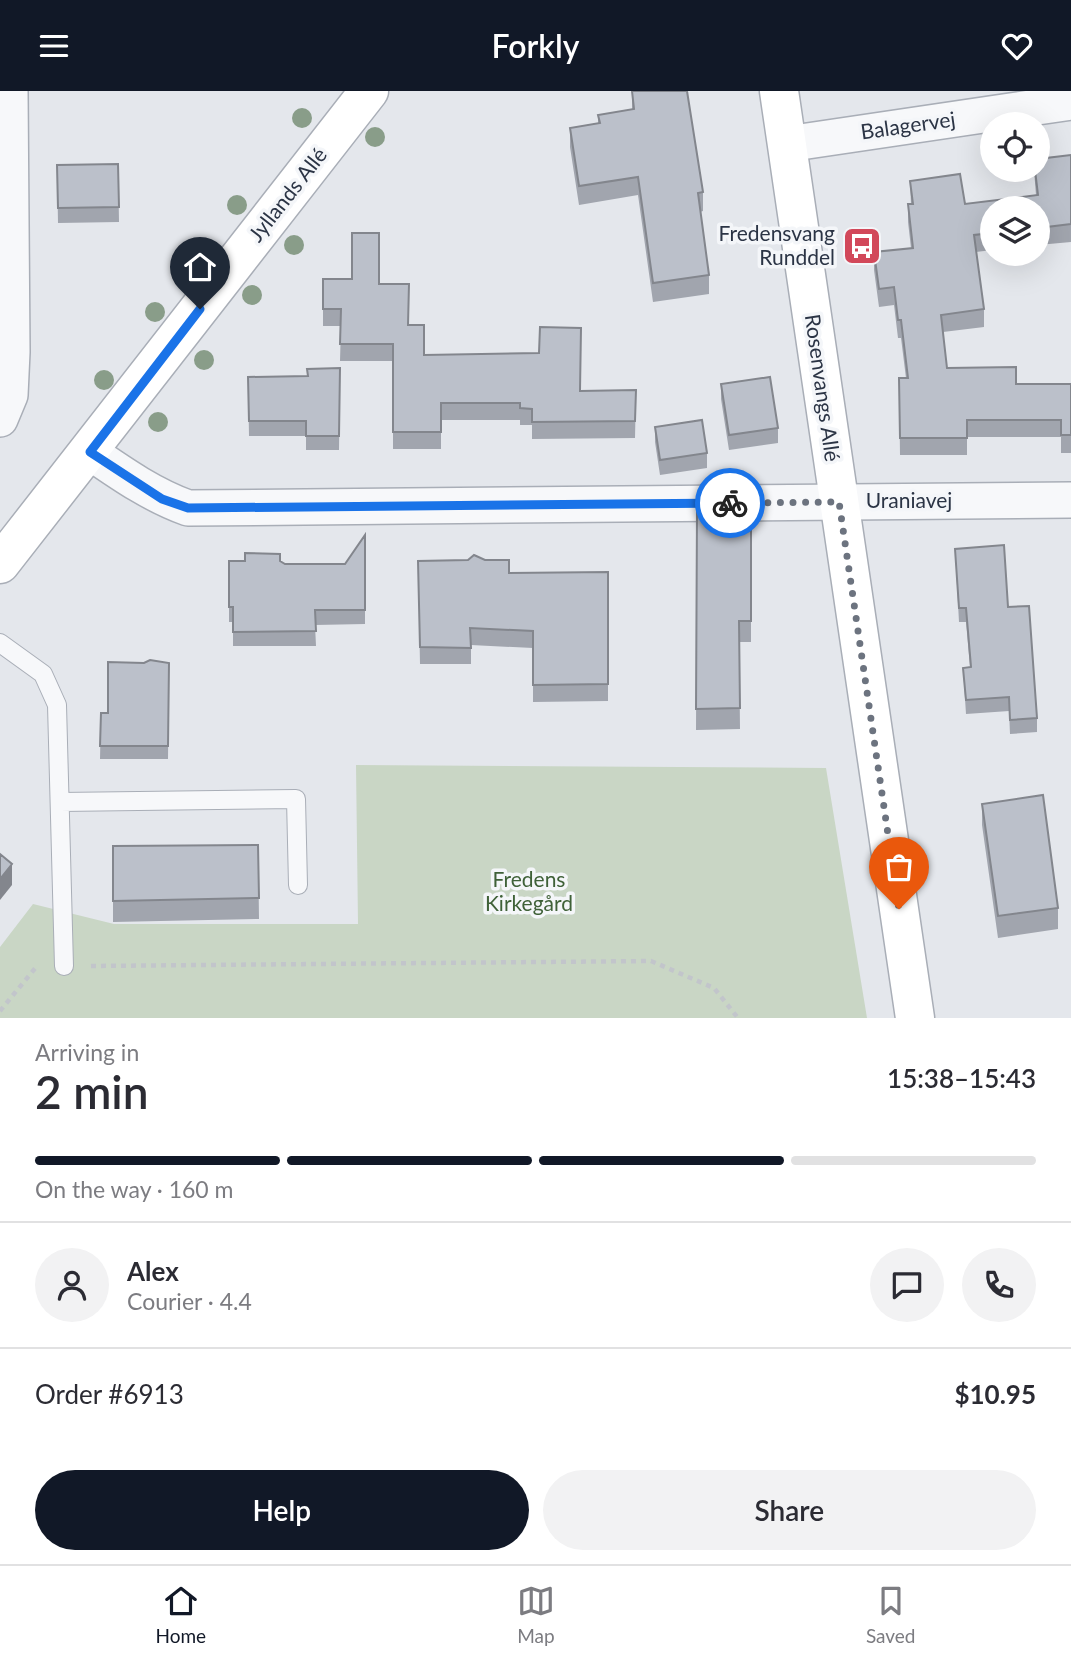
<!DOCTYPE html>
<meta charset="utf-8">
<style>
:root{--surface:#fff;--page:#f2f2f3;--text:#2b2b33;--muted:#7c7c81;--line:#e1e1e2;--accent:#111827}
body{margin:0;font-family:Lato,sans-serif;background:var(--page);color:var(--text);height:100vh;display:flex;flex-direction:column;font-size:26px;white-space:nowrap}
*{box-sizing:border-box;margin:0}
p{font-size:23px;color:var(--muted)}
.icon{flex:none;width:38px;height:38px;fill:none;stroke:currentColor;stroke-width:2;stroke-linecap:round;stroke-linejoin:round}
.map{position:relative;height:927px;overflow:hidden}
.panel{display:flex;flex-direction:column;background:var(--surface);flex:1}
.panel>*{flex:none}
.fabs{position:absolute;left:980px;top:21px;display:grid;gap:14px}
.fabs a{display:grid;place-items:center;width:70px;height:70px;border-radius:50%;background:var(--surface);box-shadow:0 7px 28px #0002;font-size:35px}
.pin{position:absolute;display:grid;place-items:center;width:60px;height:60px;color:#fff;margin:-72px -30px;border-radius:50% 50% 50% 0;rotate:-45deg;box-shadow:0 0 7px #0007}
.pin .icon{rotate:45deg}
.courier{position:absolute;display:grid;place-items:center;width:70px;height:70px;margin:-35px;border:5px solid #1a73e8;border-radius:50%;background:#fff;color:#222;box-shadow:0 2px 9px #0007}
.headline em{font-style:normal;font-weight:600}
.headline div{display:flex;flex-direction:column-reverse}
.headline{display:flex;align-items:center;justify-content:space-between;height:119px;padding:0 35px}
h1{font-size:46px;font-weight:600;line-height:52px}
.bar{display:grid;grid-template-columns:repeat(4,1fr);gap:10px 7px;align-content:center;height:84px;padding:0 35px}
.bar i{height:9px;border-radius:5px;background:var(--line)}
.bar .active{background:var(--accent)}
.bar p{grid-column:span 4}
.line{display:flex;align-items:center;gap:18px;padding:0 35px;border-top:2px solid var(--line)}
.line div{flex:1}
.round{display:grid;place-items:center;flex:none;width:74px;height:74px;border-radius:37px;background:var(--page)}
.button{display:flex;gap:14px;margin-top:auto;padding:14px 35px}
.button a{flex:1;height:80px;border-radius:42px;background:var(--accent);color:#fff;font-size:28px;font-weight:600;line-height:80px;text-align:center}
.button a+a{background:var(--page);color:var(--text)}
header{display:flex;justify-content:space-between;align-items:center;height:91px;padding:0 35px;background:var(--accent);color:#fff;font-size:32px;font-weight:600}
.tab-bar{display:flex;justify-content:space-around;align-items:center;height:98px;border-top:2px solid var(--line);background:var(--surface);font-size:19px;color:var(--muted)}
.tab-bar a{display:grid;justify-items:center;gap:4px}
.tab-bar .active{color:var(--accent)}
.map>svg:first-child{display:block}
.green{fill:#c9d6c5}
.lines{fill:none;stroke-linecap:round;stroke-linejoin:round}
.lane-casing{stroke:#a9aeb7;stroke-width:20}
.street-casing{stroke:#a9aeb7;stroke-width:38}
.secondary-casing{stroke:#a9aeb7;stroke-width:41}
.path{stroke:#c2c5cb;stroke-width:4.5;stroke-dasharray:5 5;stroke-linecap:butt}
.lane{stroke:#f7f8fa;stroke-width:18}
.street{stroke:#f7f8fa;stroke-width:35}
.secondary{stroke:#fff;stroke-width:38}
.tree{fill:#899d89}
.wall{fill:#a1a5ae}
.shaded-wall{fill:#83868d}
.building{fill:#bbc0ca;stroke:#83868d;stroke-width:2}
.done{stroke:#6c737f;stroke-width:7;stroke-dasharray:0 12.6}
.route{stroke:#1a73e8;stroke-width:9}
.labels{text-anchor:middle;stroke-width:7;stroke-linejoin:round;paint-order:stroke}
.street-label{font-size:21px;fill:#2b3445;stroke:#f4f6f9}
.poi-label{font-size:21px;fill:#2b3445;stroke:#f4f6f9;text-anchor:end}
.park-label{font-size:21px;fill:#3f6138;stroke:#f4f6f9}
</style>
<header><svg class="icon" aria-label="menu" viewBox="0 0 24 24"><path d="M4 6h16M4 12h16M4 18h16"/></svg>Forkly<svg class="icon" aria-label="heart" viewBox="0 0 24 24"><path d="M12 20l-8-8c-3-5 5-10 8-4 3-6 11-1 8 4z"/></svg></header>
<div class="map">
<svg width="1071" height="927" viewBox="0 0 1071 927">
<rect width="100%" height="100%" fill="#e4e7ec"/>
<!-- green -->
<path class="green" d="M356 674 826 677 867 927H0V856L33 813 114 833H358Z"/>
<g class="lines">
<defs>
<path id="lane" d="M0 552 43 583 57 614 64 875
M60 711 296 708 298 794"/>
<path id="street" d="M787 53 1071 11
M0 328 10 304 12 261 10 0
M90 361C122 383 152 404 188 417L1071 409"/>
<path id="secondary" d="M779 0 915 927
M0 473 369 0"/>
</defs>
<!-- lane casing -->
<use href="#lane" class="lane-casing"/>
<!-- street casing -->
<use href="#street" class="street-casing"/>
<!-- secondary casing -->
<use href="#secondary" class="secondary-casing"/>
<!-- path -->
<path class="path" d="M91 875 651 870 714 897 738 927
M0 920 37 875"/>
<!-- lane -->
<use href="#lane" class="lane"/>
<!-- street -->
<use href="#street" class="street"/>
<!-- secondary -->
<use href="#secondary" class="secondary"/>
</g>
<!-- trees -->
<g class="tree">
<circle cx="302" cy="27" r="10"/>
<circle cx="375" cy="46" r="10"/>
<circle cx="237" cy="114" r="10"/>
<circle cx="294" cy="154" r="10"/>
<circle cx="252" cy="204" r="10"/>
<circle cx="155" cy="221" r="10"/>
<circle cx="204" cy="269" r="10"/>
<circle cx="104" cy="289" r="10"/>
<circle cx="158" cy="331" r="10"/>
</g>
<!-- wall -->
<path class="wall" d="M632 0H687L703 101V120L700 121 709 184V203L653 211 638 104 579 114 570 56V37L598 32V24L632 19Z
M1071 64V151L1038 154V117H992V159L976 161 984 218V236L943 241 947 277 1016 293H1071V362H1061V346H967V364H900L899 287H906L901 247H898L894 214 879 216 874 179V161L911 157 908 131V113H911L910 90 965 113 1036 104 1034 79H1038Z
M118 73 119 131 58 132 57 74Z
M323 188 379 193 408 234 424 264 580 300 636 299 635 347 532 348V334H520V329H441V358H393V270H340L341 235H323Z
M340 277 339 359H306V345H249L248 286 307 285V278Z
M721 293 778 337V352L729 359 721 308Z
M655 336 707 362V377L660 384 655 351Z
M697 421H751V551H739L740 638 696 639Z
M365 444V533L315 534 316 555H233V531H229V470H280L285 473H345Z
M955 458 1008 516 1037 627V641L1010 643 1009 620 966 623 963 577 970 576 966 531H959Z
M418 470 509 482 608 481V610L533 611V557L471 554V573H420Z
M169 572 168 668H100L101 622H108Z
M982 713 1058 817V838L998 847 982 734Z
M258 754 259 828 113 831V755Z"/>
<!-- shaded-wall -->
<path class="shaded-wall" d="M12 773V794L0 809V788Z"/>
<!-- building -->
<path class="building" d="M632 0H687L703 101 698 102 709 184 653 192 638 86 579 95 570 37 600 32 598 24 634 18Z
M1071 64V133L1038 137V117H992V142L974 144 984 218 941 224 947 277 1016 276V293H1071V344H1061V329H967V347H900L899 287H908L901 229H898L894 196 879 198 874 161 913 157 908 113H913L910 90 960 83 965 113 1038 104 1035 79H1038V68Z
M118 73 119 116 58 117 57 74Z
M352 142H379V193H409L408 234H424V264L539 262 540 236 581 237 580 300 636 299 635 330 532 331V318L520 317V312H441V341H393V253H340L341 218H323V188H352Z
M340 277 339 345H306V330H249L248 286 308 285 307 278Z
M770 286 778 337 729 344 721 293Z
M702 329 707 362 660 369 655 336Z
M697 421H751V530H739L740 617 696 618Z
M365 444V519H315L316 540 233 541V516H229V470H245V462L280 463V470L285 473H345Z
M1004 454 1008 516 1029 515 1037 627 1010 629 1009 606 966 609 963 577 971 576 966 517H959L955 458Z
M474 464 485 469H509V482L608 481V593L533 594V540L470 537 471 557 420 556 418 470 468 469Z
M150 569 169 572 168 655H100L101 622H108V571L144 572Z
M1043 704 1058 817 998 825 982 713Z
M258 754 259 807 113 810V755Z
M0 763 12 773 0 788Z"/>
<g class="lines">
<!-- done -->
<path class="done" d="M730 412 839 411 899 818"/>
<!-- route -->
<path class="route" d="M200 218 90 361 162 408 188 417 730 412"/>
</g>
<!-- icons -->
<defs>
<symbol id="bus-square" viewBox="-11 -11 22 22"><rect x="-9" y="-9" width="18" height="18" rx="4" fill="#d2485a" stroke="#f4f6f9"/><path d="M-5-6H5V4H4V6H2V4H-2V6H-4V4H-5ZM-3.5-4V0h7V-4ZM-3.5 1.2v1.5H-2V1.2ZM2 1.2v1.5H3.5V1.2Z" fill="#fff"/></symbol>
</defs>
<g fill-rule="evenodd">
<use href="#bus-square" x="840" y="133" width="44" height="44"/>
</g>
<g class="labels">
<!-- street labels -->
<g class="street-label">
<text transform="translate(908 35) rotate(-8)" y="7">Balagervej</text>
<text transform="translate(288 104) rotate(-52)" y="7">Jyllands Allé</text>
<text transform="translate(822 297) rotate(82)" y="7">Rosenvangs Allé</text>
<text x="909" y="417">Uraniavej</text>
</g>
<!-- poi labels -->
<g class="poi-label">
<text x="835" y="150">Fredensvang<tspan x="835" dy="24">Runddel</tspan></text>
</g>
<!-- park labels -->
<g class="park-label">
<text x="529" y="796">Fredens<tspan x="529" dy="24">Kirkegård</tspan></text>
</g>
</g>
</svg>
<div class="fabs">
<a><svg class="icon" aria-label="locate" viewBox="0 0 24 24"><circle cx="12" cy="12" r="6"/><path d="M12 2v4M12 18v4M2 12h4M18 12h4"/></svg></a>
<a><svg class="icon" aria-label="layers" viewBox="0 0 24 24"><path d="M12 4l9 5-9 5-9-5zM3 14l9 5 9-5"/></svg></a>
</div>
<div class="pin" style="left:899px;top:818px;background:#ea580c"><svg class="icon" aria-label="bag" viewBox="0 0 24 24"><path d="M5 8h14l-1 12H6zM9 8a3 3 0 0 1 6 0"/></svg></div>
<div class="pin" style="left:200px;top:218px;background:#1f2937"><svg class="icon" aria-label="home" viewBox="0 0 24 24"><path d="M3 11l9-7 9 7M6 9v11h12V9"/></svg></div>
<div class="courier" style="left:730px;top:412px"><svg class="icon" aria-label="bike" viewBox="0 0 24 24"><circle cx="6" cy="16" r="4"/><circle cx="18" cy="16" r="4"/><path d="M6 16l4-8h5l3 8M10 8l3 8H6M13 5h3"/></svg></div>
</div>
<section class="panel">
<div class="headline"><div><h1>2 min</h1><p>Arriving in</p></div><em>15:38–15:43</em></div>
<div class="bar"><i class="active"></i><i class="active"></i><i class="active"></i><i></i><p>On the way · 160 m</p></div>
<div class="line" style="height:126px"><a class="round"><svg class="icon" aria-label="person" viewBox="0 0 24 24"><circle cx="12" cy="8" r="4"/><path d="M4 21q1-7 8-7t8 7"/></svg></a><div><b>Alex</b><p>Courier · 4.4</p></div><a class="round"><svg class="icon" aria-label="chat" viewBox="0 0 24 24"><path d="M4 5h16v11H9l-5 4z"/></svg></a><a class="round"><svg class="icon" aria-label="phone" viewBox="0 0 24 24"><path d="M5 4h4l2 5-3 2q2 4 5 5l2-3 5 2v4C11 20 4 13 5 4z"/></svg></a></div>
<div class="line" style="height:91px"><div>Order #6913</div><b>$10.95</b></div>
<div class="button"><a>Help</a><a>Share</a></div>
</section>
<nav class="tab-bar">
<a class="active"><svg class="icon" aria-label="home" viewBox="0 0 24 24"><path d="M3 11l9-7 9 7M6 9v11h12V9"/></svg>Home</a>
<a><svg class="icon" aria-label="map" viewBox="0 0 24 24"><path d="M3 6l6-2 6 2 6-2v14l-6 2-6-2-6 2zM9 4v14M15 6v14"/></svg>Map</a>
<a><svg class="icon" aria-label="saved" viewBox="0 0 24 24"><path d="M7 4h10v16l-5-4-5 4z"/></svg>Saved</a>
</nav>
